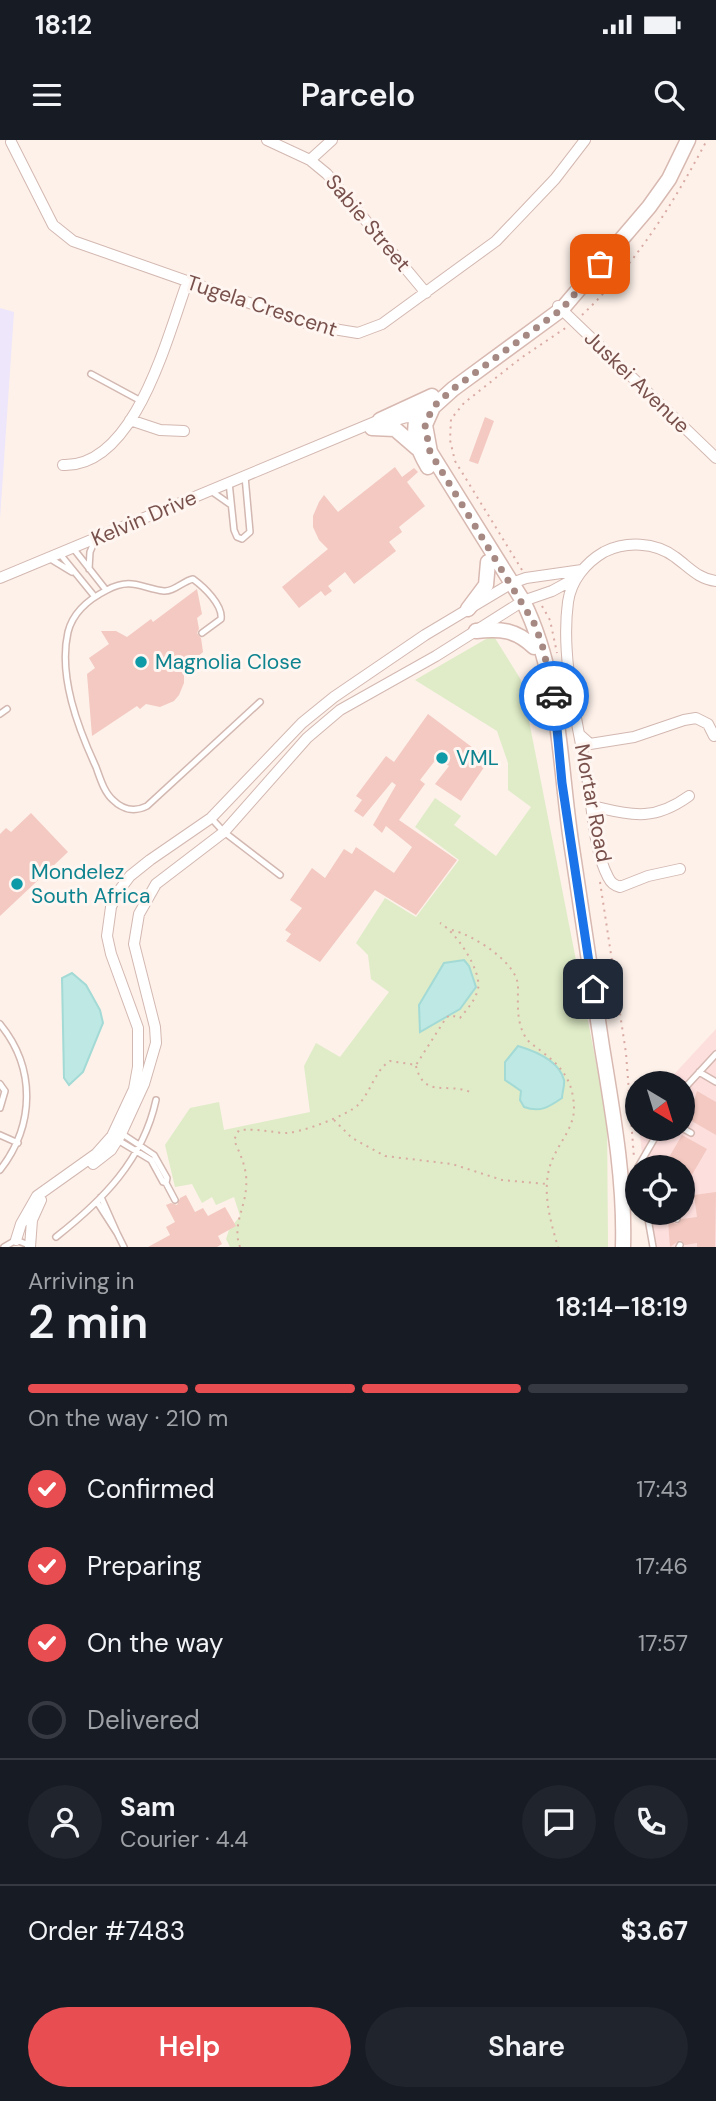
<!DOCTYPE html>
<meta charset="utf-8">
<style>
:root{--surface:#171b24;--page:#20242c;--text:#f1f3f6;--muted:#9ea1a6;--line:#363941;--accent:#e84e51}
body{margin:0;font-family:"DM Sans",sans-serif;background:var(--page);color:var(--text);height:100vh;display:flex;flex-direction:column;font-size:26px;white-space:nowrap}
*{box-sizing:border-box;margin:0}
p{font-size:23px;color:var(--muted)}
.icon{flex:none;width:38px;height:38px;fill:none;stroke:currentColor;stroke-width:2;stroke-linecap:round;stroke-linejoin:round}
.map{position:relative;height:1107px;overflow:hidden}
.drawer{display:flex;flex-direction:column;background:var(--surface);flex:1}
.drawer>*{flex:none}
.needle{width:46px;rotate:142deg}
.buttons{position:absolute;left:625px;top:931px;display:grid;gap:14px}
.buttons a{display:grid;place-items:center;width:70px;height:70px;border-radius:50%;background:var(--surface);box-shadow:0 2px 5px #0004;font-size:35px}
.pin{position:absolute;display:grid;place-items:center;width:60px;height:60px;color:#fff;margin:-30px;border-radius:14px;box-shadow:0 4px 10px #0006}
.courier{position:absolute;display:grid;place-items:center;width:70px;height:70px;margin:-35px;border:5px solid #1a73e8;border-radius:50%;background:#fff;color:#222;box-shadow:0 2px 9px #0007}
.summary em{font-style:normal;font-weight:600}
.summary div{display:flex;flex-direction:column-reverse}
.summary{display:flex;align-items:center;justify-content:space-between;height:119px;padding:0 28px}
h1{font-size:46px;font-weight:600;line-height:52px}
.bar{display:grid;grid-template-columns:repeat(4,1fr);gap:10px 7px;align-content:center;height:84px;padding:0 28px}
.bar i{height:9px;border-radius:5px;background:var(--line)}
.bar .selected{background:var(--accent)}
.bar p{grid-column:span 4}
.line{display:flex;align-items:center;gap:18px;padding:0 28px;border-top:2px solid var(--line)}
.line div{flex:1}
.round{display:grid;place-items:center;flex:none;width:74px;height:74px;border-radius:37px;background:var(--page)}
ol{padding:0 28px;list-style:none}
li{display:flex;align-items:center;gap:21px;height:77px}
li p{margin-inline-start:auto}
li .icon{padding:7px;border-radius:50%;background:var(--accent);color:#fff;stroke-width:4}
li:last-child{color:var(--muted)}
li i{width:38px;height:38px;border:4px solid var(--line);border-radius:50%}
.cta{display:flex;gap:14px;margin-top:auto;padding:14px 28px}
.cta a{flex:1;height:80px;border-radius:42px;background:var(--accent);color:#fff;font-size:28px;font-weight:600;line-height:80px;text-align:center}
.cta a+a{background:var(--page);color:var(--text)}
.status{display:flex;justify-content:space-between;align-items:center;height:49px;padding:0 35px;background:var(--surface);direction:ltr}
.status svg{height:19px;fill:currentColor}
header{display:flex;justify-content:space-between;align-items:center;height:91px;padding:0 28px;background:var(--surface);font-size:32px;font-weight:600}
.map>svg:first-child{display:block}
.commercial{fill:#fddfde}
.education{fill:#eee6fa}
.green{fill:#dfecc7}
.water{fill:#bde8e4;stroke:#a3dad5;stroke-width:2}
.building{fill:#f3c9c1}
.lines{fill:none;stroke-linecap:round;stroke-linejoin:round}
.lane-casing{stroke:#d3b8b1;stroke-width:8}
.street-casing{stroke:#d3b8b1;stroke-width:12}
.secondary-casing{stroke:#d8b9b1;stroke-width:17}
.path{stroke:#d9aba3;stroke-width:2;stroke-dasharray:2 5;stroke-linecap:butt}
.lane{stroke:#fff;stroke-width:5}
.street{stroke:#fff;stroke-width:10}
.secondary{stroke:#fff;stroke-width:14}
.done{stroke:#a78983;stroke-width:7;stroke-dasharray:0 12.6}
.route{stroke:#1a73e8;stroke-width:9}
.culture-dot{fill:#0f9aa8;stroke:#fff6f1;stroke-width:2.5}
.labels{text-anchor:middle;stroke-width:6;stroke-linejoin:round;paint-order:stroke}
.street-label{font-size:21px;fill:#79514c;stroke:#fff6f1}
.culture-label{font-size:21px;fill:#0d838f;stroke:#fff6f1;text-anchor:start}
</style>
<div class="status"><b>18:12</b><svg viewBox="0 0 49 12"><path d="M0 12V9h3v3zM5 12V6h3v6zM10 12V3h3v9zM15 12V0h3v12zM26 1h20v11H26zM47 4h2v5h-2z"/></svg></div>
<header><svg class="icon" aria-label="menu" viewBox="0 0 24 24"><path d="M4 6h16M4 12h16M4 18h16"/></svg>Parcelo<svg class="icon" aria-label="search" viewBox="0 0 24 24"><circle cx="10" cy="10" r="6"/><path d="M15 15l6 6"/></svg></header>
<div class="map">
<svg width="716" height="1107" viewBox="0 0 716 1107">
<rect width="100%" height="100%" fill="#fdf1ea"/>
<!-- commercial -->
<path class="commercial" d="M716 889V1107H655L650 1073H682V1027H644L639 989H682V943H666Z"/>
<!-- education -->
<path class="education" d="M0 168 14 172 0 379Z"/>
<!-- green -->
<path class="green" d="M493 495 521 540 607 978 608 1107H230L226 1099 229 1090 240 1076 234 1057 216 1065 212 1057 202 1063 192 1044 175 1047 165 1005 190 968 219 962 224 990 310 972 304 926 316 903 340 917 389 852 371 839 368 815 356 803 385 758 416 777 459 720 415 687 435 658 461 676 454 685 496 716 531 667 508 650V623L497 591 415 540Z"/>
<!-- water -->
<path class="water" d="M464 820 469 826 476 847 460 869 420 892 419 865 444 823Z
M72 833 86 845 100 870 103 883 83 932 69 945 64 938 62 838Z
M518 906C535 911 559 920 564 940 565 945 562 953 562 958 549 967 540 973 524 967L520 960 521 951 505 940V922Z"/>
<!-- building -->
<path class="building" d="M485 277 494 281 478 324 469 321Z
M395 327 402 337 414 328 418 332 407 342 425 366 399 387 402 392 389 402 396 411 354 444 345 432 328 446 332 451 325 456 321 451 299 468 282 447 328 409 319 400 313 387V376L319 362 324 355 338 372Z
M197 449 202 474 197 478 199 489 197 493 201 498 203 512 186 526 189 530 184 534V543L179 555 174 561 160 567 146 564 140 569 137 566 92 596 87 534 95 528 89 518 109 504 101 491H116L127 497 151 479 153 482Z
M428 574 489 620 461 661 435 644 449 626 437 618 420 640 425 644 399 680 457 720 416 775 375 750 320 822 286 801 291 794 285 790 302 768 290 760 312 728 325 738 344 709 352 714 356 707 394 733 412 707 386 686 382 693 373 685 396 645 392 642 363 677 354 671 362 660 356 656 386 616 394 622Z
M31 673 68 712 0 776V694L6 688 11 692Z
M697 951 716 962V995L683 976 694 961Z
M682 995 707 1009 682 1052V1027H654L661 1015 668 1019Z
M716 1052 715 1107H697V1103L685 1105 680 1100 670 1107 668 1081 677 1084 682 1079 697 1077 694 1055Z
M186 1055 195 1072 203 1068 208 1076 225 1067 236 1086 218 1096 222 1104 217 1107H148L170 1095 166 1087 175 1082 166 1065 171 1063 177 1065 180 1058Z"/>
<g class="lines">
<defs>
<path id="lane" d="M91 234 141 261
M229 342 234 390 237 397 242 399 250 392 245 336
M211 351 231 365
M73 408 106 450
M60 414 95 457
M49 418 72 432
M89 429 90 412 96 398
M202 493 221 479C223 465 204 447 193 439 183 441 174 452 164 451 141 448 131 437 107 450 89 459 73 472 68 492 58 536 78 588 96 627 100 638 104 652 113 660 123 670 135 672 147 666L260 562
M0 574 7 569
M211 678 224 692 280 735
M0 884C36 928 35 985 0 1030
M699 932 716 942
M0 944 5 951 0 968
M682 951 716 914
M682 955 689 959
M682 988 691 993
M0 995 18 1003
M116 999 151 1020 163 1042 166 1043 167 1038 154 1015 121 993
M638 1027 660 989
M166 1043 175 1060
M97 1062 117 1093 101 1057
M647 1073 653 1107
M648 1074 668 1073 677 1079
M117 1093 124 1107
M56 1097C103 1060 143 1020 156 960
M4 1107 16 1100 29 1105
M679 1107 680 1105"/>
<path id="street" d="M267 0 310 20 327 34 426 153
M11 2 53 85 73 101 315 186 358 193 382 184 496 101 555 39 585 0
M310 20 332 0
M558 166 716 318
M130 280 160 290 184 291
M389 282 407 277 423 279
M63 325C135 328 167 197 187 143
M0 438 377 281
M580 595 590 604 634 597 684 580 696 578 708 584 714 596
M592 666C632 675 653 682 689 656
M680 729 648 736 620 747C614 745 611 743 608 737 594 710 593 673 588 643 579 586 560 521 568 462 571 441 585 423 604 412 626 401 655 402 675 417 689 427 698 439 716 441
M93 1024 111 1010 121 994 144 944 156 903 155 887 134 804 139 774 156 744 224 692 307 598 340 570 436 516 523 461 552 451 576 438
M16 1100 21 1084 37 1056 96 1014 112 996 134 949 138 927V888L111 814 107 796 111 767 118 752 130 736 150 720 211 678 302 583 334 557 425 495 512 443 526 438 582 430
M30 1107 32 1080 41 1060"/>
<path id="secondary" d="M420 270C410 291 417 308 428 327
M380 280 432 256
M372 288 395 289 417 308
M468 469 486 445 488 422
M476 491C501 488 516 490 534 507
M623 1107C625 1040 613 974 602 907 592 841 582 775 572 708 559 625 561 538 523 461L430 312 425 285 433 267 453 249 562 169 649 67 669 39 688 0"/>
</defs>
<!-- lane casing -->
<use href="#lane" class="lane-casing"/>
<!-- street casing -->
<use href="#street" class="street-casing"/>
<!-- secondary casing -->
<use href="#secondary" class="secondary-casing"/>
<!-- path -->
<path class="path" d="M582 175C636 124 673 64 707 0
M522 430 455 321 450 300 451 279 464 263 521 218 567 187
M542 466 550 480 557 513
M600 742 626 913 634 1018
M452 790C473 795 517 822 518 846 518 864 516 882 526 898 530 904 537 907 542 912 563 927 574 943 574 970 573 988 560 1002 553 1018 540 1046 550 1080 558 1107
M416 926C424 959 447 942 470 952
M334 980 352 998 385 1016 452 1024 502 1040 547 1044
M635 1034 637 1046
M240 1107C232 1086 245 1068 246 1048 248 1030 241 1016 234 1000L239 990C256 989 266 991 282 993 297 995 348 975 358 965 371 952 375 930 390 921L416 925 446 878 450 875 460 878C467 869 475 861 478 849 482 830 455 791 440 783"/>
<!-- lane -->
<use href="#lane" class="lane"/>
<!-- street -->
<use href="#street" class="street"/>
<!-- secondary -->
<use href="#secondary" class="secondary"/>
</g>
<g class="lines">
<!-- done -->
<path class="done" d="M554 556 542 504 534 483 430 312 425 285 433 267 453 249 562 169 600 124"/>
<!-- route -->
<path class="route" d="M554 556 562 643 593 849"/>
</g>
<!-- markers -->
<g class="culture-dot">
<circle cx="141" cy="522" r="7"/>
<circle cx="442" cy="618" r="7"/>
<circle cx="17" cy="744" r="7"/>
</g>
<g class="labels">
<!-- street labels -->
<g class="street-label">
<text transform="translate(368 83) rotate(50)" y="7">Sabie Street</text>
<text transform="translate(262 166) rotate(18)" y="7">Tugela Crescent</text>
<text transform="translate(637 242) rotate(44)" y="7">Juskei Avenue</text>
<text transform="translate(144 378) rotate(-23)" y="7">Kelvin Drive</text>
<text transform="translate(593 663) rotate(79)" y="7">Mortar Road</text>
</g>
<!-- culture labels -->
<g class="culture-label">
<text x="155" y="529">Magnolia Close</text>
<text x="456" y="625">VML</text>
<text x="31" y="739">Mondelez<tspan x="31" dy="24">South Africa</tspan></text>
</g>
</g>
</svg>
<div class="buttons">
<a><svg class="needle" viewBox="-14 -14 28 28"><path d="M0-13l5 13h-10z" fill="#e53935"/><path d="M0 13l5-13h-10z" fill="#9ea1a6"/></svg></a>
<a><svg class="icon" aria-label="locate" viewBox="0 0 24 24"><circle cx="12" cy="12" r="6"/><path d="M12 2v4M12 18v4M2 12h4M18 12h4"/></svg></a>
</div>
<div class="pin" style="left:600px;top:124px;background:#ea580c"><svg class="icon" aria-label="bag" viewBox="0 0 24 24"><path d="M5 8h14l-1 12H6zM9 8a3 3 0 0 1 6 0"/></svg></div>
<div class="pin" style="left:593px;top:849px;background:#1f2937"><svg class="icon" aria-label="home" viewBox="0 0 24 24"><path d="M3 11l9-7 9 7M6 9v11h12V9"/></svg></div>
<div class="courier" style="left:554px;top:556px"><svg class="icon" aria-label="car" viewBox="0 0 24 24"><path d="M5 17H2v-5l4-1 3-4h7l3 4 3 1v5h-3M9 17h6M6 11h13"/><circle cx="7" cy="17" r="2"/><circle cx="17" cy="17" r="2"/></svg></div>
</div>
<section class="drawer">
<div class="summary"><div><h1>2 min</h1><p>Arriving in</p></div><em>18:14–18:19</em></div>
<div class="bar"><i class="selected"></i><i class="selected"></i><i class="selected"></i><i></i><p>On the way · 210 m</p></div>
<ol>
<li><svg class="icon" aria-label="check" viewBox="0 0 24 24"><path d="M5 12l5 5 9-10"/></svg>Confirmed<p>17:43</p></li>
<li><svg class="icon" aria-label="check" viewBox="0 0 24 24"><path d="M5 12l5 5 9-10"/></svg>Preparing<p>17:46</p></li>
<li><svg class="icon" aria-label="check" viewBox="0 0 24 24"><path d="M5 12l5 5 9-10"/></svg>On the way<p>17:57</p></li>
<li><i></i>Delivered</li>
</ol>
<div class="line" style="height:126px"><a class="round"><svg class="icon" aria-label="person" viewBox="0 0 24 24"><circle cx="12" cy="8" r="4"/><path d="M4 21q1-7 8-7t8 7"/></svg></a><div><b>Sam</b><p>Courier · 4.4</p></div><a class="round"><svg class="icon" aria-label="chat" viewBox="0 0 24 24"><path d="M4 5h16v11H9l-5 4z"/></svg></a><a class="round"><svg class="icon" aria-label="phone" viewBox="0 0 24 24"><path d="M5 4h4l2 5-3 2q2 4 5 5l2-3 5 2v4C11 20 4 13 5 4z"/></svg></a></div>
<div class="line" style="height:91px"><div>Order #7483</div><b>$3.67</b></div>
<div class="cta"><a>Help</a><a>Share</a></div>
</section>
